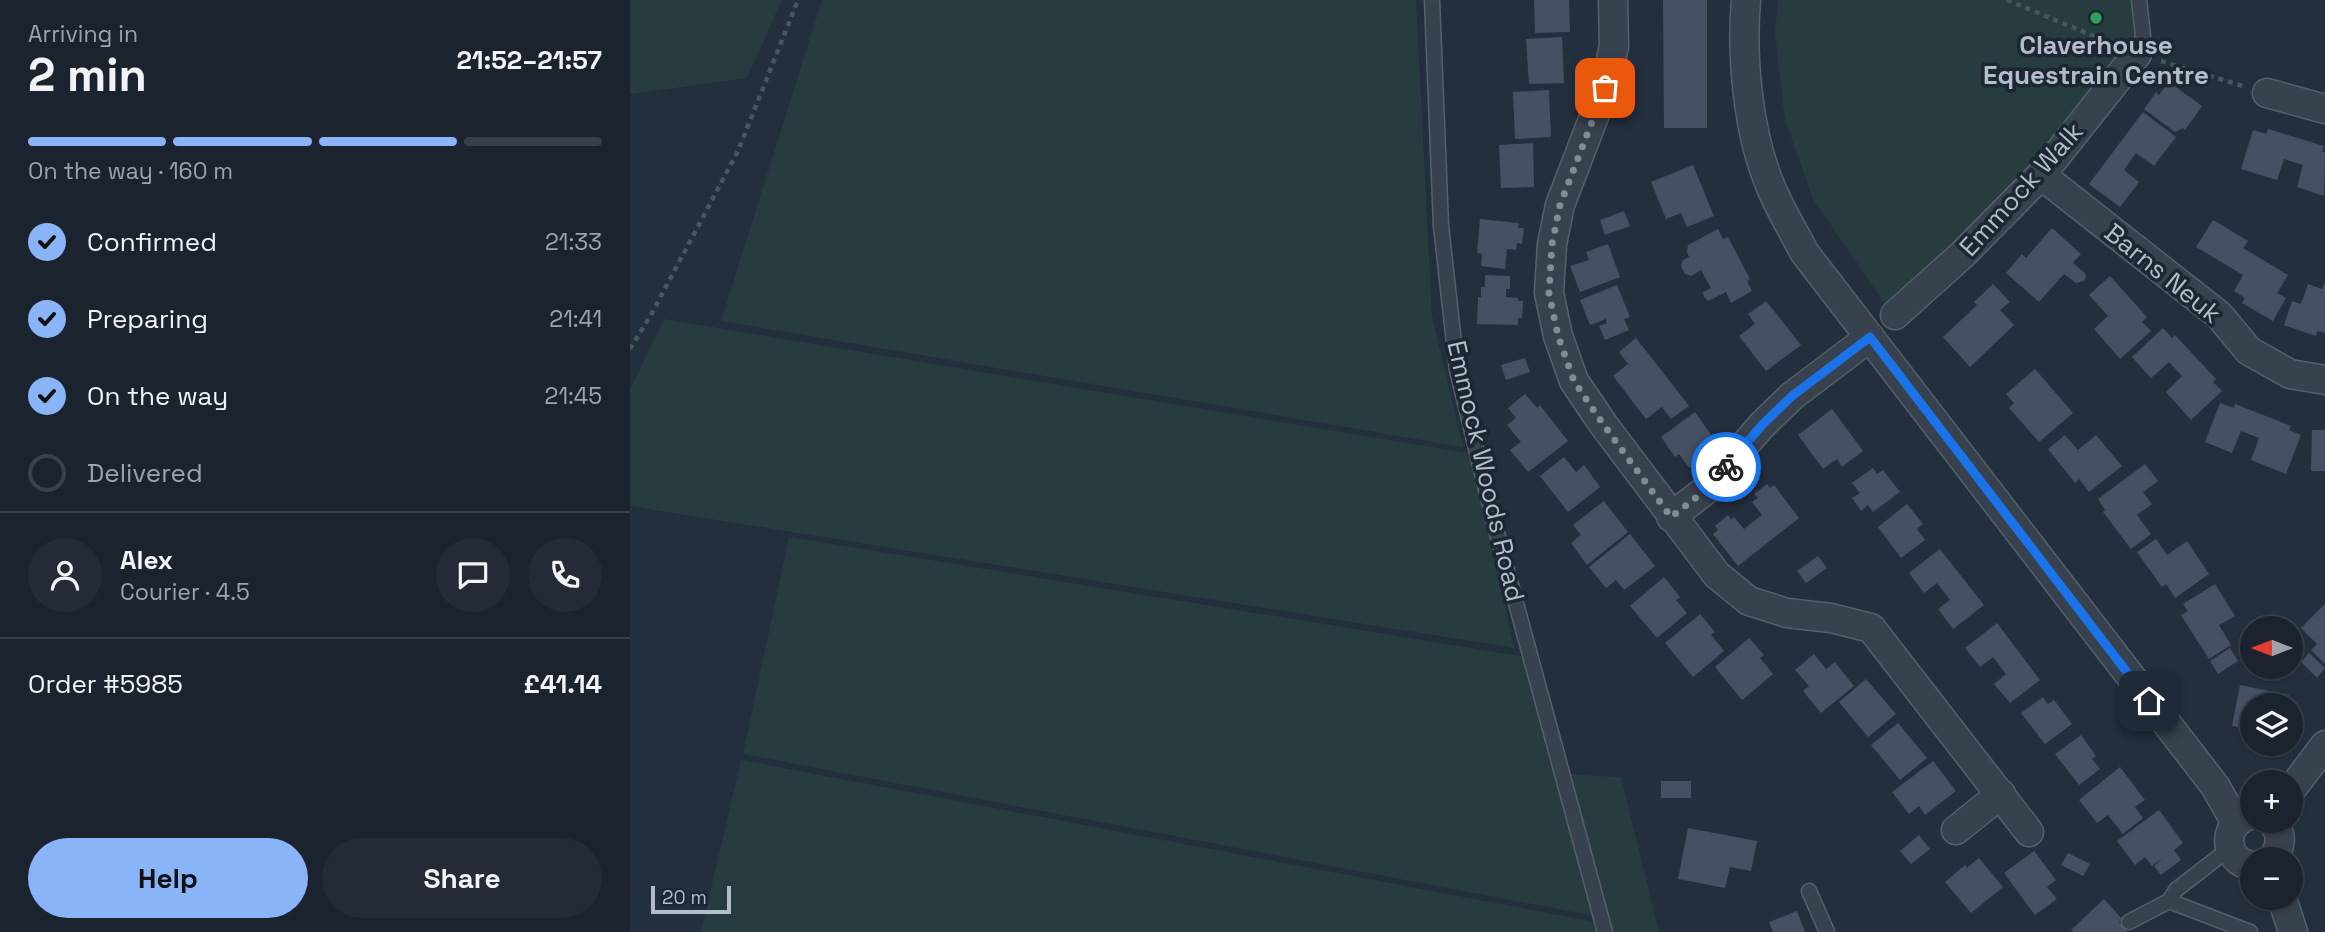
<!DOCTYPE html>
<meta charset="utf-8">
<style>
:root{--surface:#1b232e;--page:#242b36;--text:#f1f3f6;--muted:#a0a4aa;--line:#39404a;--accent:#8ab4f8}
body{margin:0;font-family:"Space Grotesk",sans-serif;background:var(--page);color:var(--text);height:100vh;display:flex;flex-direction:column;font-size:26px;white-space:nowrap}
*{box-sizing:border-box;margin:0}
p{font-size:23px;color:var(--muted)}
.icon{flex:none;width:38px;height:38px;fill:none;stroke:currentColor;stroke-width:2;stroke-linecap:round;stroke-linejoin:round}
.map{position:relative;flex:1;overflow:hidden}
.drawer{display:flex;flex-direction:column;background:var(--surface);width:630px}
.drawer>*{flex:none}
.needle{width:46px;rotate:270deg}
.fabs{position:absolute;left:1610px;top:616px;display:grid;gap:14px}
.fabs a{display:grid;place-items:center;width:63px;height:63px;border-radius:50%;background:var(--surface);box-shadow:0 2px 5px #0004,0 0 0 2px var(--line);font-size:35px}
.scale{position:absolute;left:21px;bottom:18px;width:80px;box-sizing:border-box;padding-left:7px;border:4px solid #b4bcc9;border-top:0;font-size:19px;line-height:24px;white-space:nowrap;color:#b4bcc9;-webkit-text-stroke:5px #1d2633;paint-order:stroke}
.pin{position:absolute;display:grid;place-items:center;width:60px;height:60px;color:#fff;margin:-30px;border-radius:14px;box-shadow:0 4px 10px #0006}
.courier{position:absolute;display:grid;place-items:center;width:70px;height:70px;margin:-35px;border:5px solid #1a73e8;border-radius:50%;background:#fff;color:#222;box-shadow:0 2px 9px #0007}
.summary em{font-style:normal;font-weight:800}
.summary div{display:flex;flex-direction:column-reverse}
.summary{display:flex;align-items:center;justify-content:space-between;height:119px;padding:0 28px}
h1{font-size:46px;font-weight:800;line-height:52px}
.bar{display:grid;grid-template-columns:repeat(4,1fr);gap:10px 7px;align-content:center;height:84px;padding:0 28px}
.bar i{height:9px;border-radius:5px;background:var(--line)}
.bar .current{background:var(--accent)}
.bar p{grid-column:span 4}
.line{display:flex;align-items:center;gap:18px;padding:0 28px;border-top:2px solid var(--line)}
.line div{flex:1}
.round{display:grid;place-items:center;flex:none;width:74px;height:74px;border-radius:37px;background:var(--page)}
ol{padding:0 28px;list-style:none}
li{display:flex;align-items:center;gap:21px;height:77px}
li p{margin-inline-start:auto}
li .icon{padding:7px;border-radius:50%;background:var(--accent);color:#111;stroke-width:4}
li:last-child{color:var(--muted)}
li i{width:38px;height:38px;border:4px solid var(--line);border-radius:50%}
.button{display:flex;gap:14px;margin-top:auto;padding:14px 28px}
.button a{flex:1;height:80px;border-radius:42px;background:var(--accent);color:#111;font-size:28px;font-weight:800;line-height:80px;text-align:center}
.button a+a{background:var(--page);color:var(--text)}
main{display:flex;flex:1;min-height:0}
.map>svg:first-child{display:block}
.green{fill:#263c3f}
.building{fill:#455162}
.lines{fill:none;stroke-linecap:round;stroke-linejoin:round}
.service-casing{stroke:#565f6c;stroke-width:17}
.minor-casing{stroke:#565f6c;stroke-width:31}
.path{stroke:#44595c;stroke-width:4.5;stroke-dasharray:5 5;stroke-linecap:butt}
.service{stroke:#38414e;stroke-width:14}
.minor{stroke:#38414e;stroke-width:28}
.done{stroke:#828b98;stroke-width:7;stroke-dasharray:0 12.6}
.route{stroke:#1a73e8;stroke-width:9}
.leisure-dot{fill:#2e9e5b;stroke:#1d2633;stroke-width:2.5}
.labels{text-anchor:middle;stroke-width:7;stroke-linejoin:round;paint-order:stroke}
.poi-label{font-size:26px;font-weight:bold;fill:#b4bcc9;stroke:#1d2633}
.street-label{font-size:26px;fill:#b4bcc9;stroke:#1d2633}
</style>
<main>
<section class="drawer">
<div class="summary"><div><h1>2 min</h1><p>Arriving in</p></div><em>21:52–21:57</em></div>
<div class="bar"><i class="current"></i><i class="current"></i><i class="current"></i><i></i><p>On the way · 160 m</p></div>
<ol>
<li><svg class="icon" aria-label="check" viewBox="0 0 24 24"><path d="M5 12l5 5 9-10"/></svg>Confirmed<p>21:33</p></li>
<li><svg class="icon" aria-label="check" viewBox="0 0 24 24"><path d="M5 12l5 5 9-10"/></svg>Preparing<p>21:41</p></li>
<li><svg class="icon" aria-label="check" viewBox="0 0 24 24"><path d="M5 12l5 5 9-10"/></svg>On the way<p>21:45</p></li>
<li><i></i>Delivered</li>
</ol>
<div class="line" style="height:126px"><a class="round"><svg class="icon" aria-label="person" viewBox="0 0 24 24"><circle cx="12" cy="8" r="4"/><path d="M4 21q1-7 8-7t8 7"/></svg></a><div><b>Alex</b><p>Courier · 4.5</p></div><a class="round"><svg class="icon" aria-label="chat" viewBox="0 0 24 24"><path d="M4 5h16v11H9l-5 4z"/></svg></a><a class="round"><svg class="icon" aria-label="phone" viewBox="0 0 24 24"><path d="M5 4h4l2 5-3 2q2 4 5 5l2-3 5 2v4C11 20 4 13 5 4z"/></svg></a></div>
<div class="line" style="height:91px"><div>Order #5985</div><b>£41.14</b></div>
<div class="button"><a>Help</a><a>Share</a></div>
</section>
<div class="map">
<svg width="1695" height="932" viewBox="0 0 1695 932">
<rect width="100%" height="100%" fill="#242f3e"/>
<!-- green -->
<path class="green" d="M0 0H152L117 78 0 94Z
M192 0H786L802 316 833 447 91 321Z
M1148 0H1509L1507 54 1493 49 1403 164 1313 256 1257 307 1183 199 1155 120 1145 33Z
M34 319 844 454 884 648 0 506V390Z
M159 537 896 657 965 916 113 754Z
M111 760 971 923 973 932H71Z
M932 774 991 777 1029 932H975Z"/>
<!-- building -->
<path class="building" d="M904 0H939L940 32 905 33Z
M1033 0H1077V128H1034Z
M932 37 934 83 899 84 896 39Z
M1539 82 1572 106 1555 130 1553 128 1545 132 1514 109 1526 92 1529 95Z
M919 90 921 137 885 139 883 92Z
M1513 112 1546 137 1524 166 1506 153 1494 170 1509 182 1490 207 1459 184Z
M1638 129 1694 146 1692 152 1695 153 1694 196 1667 187 1673 165 1654 159 1647 180 1611 169 1623 130 1636 134Z
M903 143 904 187 871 188 869 145Z
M1063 165 1084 216 1057 227 1051 213 1036 219 1021 182Z
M994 211 1000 226 975 235 970 220Z
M850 219 889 223 888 228H894L892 244 887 243 886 250 877 249 875 269 851 266 852 254 847 253Z
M1583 220 1618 241 1613 248 1658 275 1647 293 1656 298 1643 321 1612 303 1615 298 1604 291 1613 275 1566 247Z
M1422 228 1451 254 1443 263 1455 273 1456 277 1454 281 1446 283 1434 274 1409 302 1376 273 1392 254 1396 258Z
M1088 229 1093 239 1098 237 1120 279 1117 281 1122 291 1101 303 1096 292 1078 301 1074 297 1073 292 1081 288 1071 270 1061 276 1055 274 1051 266 1053 260 1059 257 1057 252 1058 245Z
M978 244 990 277 950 292 940 266 959 260 956 252Z
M855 275 880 276V289H876V297L888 298V301H893L892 318H888V325L847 324 848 297H851V287H855Z
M1480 276 1517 317 1512 322 1521 331 1490 359 1464 329 1478 316 1459 295Z
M1695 282V333L1687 331 1686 336 1654 325 1662 301 1671 304 1678 284 1692 289Z
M1363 284 1380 302 1370 310 1384 325 1340 367 1313 337 1347 305 1344 302Z
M987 285 1000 317 994 319 999 330 975 340 969 326 977 323 976 319 960 325 950 300Z
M1136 301 1171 345 1136 371 1109 336 1125 324 1118 314Z
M1533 328 1542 338 1545 335 1586 379 1583 382 1592 391 1561 420 1536 392 1552 376 1539 362 1521 378 1502 357Z
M1006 338 1059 406 1041 419 1032 407 1016 419 983 376 998 364 989 352Z
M895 358 900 372 876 380 871 365Z
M1405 369 1443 413 1409 442 1379 408 1384 403 1376 394Z
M895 394 907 408 910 405 938 441 898 472 880 450 891 442 877 425 886 418 878 408Z
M1590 403 1604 408 1605 404 1661 426 1659 430 1671 435 1656 474 1621 460 1629 438 1611 431 1602 453 1575 442Z
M1202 409 1233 451 1212 467 1207 459 1193 469 1168 435Z
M1065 412 1089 446 1059 468 1049 454 1045 457 1031 437Z
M1682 430H1695V471H1681Z
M1435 435 1448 450 1466 435 1492 466 1459 492 1449 479 1445 483 1418 449Z
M934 457 946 472 954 465 970 487 938 512 910 476Z
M1515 464 1528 481 1513 492 1522 504 1507 515 1521 534 1501 549 1473 512 1475 510 1468 499Z
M1243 468 1247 474 1253 470 1270 492 1243 512 1238 505 1231 511 1222 498 1230 493 1222 483Z
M1137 484 1140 488 1144 485 1169 518 1108 566 1083 534 1088 530 1085 526 1098 515 1101 520 1104 517 1114 529 1132 515 1122 502 1128 498 1124 494Z
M974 501 998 532 957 565 941 543 951 535 943 525Z
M1277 504 1293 524 1287 529 1295 540 1271 558 1248 527Z
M1000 534 1025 566 994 590 986 580 976 588 959 567Z
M1526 539 1537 555 1557 541 1579 574 1545 598 1536 584 1532 587 1507 552Z
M1310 549 1354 605 1323 629 1308 609 1320 600 1307 583 1294 593 1279 573Z
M1188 556 1197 568 1176 583 1167 571Z
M1034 577 1050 597 1046 600 1057 613 1027 638 1000 606Z
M1585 584 1605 616 1589 625 1601 645 1579 659 1551 615 1558 611 1553 604Z
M1695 604V664L1681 650 1687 644 1671 628Z
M1070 614 1085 632 1081 635 1094 651 1063 677 1035 643Z
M1367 623 1410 680 1380 703 1364 684 1376 674 1363 657 1350 667 1335 648Z
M1119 638 1134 655 1130 658 1143 674 1112 700 1085 667Z
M1600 648 1608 661 1588 674 1580 661Z
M1679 653 1695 668 1687 678 1671 662Z
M1184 654 1196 669 1205 662 1224 686 1191 713 1173 691 1179 686 1165 670Z
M1236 679 1266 714 1238 737 1209 702Z
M1610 685 1659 695 1657 705H1622V730L1602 726Z
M1413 697 1418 704 1424 700 1442 724 1415 744 1391 713Z
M1268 723 1297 758 1270 780 1241 745Z
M1451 735 1466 756 1462 759 1470 769 1449 785 1425 754Z
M1303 761 1326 791 1295 815 1289 806 1279 814 1262 792Z
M1490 767 1515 800 1505 807 1513 818 1493 834 1478 815 1467 823 1449 800Z
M1031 781H1061V798H1031Z
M1529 810 1553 843 1544 850 1551 860 1531 875 1524 866 1534 857 1522 866 1515 857 1505 865 1487 841Z
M1058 828 1127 841 1121 871 1100 867 1095 888 1048 879Z
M1289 835 1300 849 1281 864 1270 851Z
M1404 851 1426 880 1417 887 1427 899 1405 915 1374 873Z
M1438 853 1460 864 1453 876 1431 865Z
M1349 858 1373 887 1341 913 1315 882 1335 865 1337 868Z
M1474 899 1492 919 1489 922 1498 932H1443L1441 930Z
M1167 911 1175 932H1143L1139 922Z"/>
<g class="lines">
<defs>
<path id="service" d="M802 0 811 226 827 370 864 522 975 932
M1507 54 1513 36 1509 0
M1600 848 1546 890 1539 901 1620 932
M1179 891 1197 932
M1499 922 1539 901"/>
<path id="minor" d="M983 0 984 46 975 88 930 205 922 244 919 293 928 336 944 381 973 424 1087 575 1119 601 1157 613 1201 618 1241 628 1399 832
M1116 0C1111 57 1118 132 1140 185 1149 208 1163 230 1174 252L1585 786 1606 823
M1637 93 1695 109
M1411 175 1589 315 1619 351 1660 374 1695 380
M1265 315 1333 254 1411 175 1507 54
M1041 517 1077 489 1132 425 1162 396 1240 337
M1661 790 1695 745
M1620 815C1591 824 1593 861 1622 866
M1641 821C1653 833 1652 846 1642 859
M1326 830 1371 794
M1652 898 1663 932"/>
</defs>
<!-- service casing -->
<use href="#service" class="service-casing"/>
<!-- minor casing -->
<use href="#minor" class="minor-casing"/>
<!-- path -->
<path class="path" d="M1377 0 1483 44
M1531 61 1613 86
M0 349 22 313 108 151 168 0"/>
<!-- service -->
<use href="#service" class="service"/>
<!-- minor -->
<use href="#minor" class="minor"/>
</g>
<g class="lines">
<!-- done -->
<path class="done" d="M975 88 930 205 922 244 919 293 928 336 944 381 973 424 1041 517 1077 489 1096 467"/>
<!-- route -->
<path class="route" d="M1096 467 1132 425 1162 396 1240 337 1519 701"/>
</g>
<!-- markers -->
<circle class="leisure-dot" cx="1466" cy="18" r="7"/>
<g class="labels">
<!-- poi labels -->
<g class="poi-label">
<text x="1466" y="54">Claverhouse<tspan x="1466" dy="30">Equestrain Centre</tspan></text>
</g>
<!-- street labels -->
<g class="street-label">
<text transform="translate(1391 189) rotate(-48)" y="9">Emmock Walk</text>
<text transform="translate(1533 273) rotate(39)" y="9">Barns Neuk</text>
<text transform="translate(856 471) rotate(77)" y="9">Emmock Woods Road</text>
</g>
</g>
</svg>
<div class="fabs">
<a><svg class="needle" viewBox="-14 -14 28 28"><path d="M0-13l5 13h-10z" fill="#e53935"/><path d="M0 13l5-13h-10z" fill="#a0a4aa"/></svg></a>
<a><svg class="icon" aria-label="layers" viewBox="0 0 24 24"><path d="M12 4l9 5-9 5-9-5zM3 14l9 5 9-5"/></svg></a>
<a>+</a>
<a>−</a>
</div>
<div class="scale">20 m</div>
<div class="pin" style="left:975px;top:88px;background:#ea580c"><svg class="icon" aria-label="bag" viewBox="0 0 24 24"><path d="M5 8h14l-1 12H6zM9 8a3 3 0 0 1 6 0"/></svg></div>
<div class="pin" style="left:1519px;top:701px;background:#1f2937"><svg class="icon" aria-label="home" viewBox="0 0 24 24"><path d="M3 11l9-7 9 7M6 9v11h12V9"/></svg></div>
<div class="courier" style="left:1096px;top:467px"><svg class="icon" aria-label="bike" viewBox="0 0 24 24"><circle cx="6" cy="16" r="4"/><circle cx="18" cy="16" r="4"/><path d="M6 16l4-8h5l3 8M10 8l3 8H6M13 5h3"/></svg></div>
</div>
</main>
